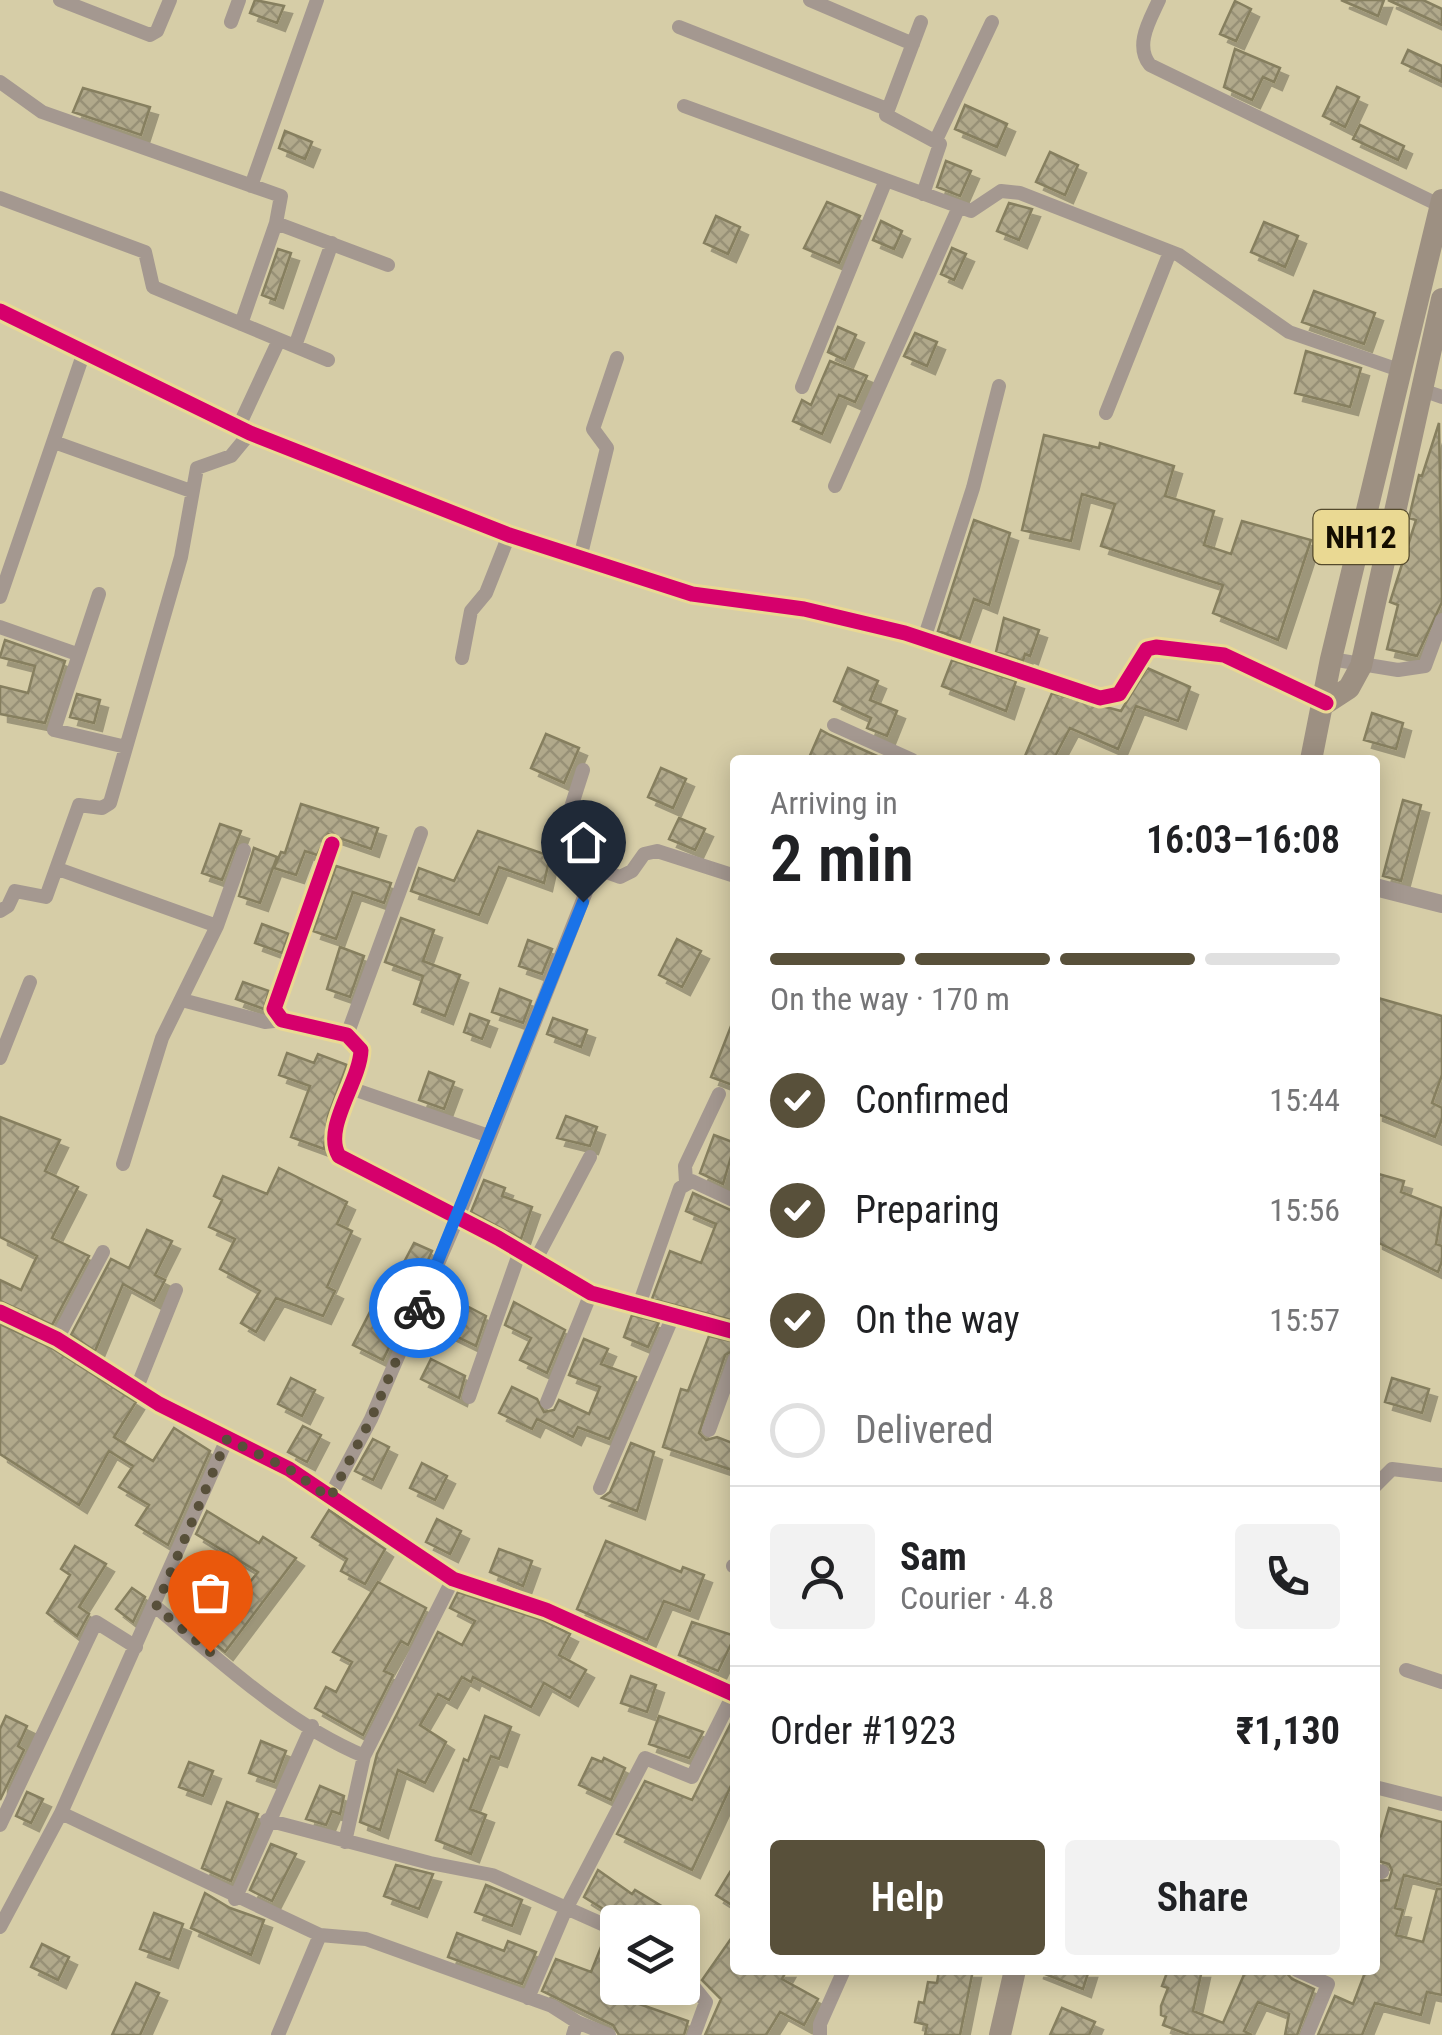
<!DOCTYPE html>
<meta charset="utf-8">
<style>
:root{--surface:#fff;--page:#f2f2f2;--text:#202124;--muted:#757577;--line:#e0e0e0;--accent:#58503a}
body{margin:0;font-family:"Roboto Condensed",sans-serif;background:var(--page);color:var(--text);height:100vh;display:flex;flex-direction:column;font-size:38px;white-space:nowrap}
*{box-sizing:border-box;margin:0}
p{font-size:32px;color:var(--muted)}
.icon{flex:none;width:55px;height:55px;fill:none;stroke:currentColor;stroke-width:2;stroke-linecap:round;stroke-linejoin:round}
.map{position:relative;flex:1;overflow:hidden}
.drawer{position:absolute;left:730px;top:755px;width:650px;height:1220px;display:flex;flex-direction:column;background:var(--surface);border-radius:10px;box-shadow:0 5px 25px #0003}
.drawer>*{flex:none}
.controls{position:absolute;left:600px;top:1905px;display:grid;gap:20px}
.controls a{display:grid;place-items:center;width:100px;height:100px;border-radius:10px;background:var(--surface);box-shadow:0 5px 25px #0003;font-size:50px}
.pin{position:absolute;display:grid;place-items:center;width:85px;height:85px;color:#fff;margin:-102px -42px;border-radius:50% 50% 50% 0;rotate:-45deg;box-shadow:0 0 10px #0007}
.pin .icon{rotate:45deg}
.courier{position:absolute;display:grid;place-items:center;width:100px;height:100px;margin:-50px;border:8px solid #1a73e8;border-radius:50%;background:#fff;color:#222;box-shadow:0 2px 12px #0007}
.headline em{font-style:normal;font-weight:600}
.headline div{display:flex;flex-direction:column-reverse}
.headline{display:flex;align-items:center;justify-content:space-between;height:170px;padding:0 40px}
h1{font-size:65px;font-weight:600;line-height:75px}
.bar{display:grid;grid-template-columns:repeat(4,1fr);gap:15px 10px;align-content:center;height:120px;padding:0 40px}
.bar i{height:12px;border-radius:8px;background:var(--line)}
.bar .current{background:var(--accent)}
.bar p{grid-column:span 4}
.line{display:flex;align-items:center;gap:25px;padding:0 40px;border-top:2px solid var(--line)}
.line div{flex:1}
.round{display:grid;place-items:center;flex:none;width:105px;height:105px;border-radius:10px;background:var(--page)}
ol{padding:0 40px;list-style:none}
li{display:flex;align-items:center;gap:30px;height:110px}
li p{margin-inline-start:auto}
li .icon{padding:10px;border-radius:50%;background:var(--accent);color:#fff;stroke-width:4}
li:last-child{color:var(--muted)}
li i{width:55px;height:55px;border:5px solid var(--line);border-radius:50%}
.primary-button{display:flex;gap:20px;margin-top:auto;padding:20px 40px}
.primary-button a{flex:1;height:115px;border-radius:10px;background:var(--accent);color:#fff;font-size:40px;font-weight:600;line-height:115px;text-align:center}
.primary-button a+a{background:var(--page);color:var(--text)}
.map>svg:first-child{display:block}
.building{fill:url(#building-cross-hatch);stroke:#867f5f;stroke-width:2.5;filter:url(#shadow)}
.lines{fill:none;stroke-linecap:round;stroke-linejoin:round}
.minor{stroke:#a49890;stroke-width:14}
.tertiary{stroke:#a49890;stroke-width:18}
.trunk{stroke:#9d9082;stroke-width:22}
.cycleway-casing{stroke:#ead993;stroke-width:21}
.cycleway{stroke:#d6006c;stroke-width:15}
.done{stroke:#58503a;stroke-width:10;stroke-dasharray:0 18}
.route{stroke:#1a73e8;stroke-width:12}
.labels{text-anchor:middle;stroke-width:8;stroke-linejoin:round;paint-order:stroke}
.shield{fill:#ead993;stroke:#544a2c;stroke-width:2.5}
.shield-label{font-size:32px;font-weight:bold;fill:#140d00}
</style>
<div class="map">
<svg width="1442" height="2035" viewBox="0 0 1442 2035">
<defs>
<pattern id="building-cross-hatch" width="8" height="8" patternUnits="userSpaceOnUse" patternTransform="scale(2.5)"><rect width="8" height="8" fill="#b1a98b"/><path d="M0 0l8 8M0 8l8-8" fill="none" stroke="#979076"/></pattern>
<filter id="shadow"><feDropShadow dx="8" dy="8" stdDeviation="0" flood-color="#0004"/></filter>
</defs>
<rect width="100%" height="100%" fill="#d6cda7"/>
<!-- building -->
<path class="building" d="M255 0 284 6 277 23 250 13Z
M1341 0H1384L1378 16Z
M1388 0H1423L1442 9V25Z
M1235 1 1251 9 1236 41 1220 34Z
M1235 49 1280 68 1274 82 1263 77 1252 100 1224 87Z
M1408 50 1442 66V82L1402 63Z
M1337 87 1359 97 1345 127 1323 116Z
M83 88 150 107 141 135 73 112Z
M965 105 1007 124 997 147 955 129Z
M1360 125 1404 146 1398 160 1353 139Z
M285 131 312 142 305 159 279 148Z
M1050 152 1078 165 1065 195 1036 182Z
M946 161 971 171 960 196 937 187Z
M827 202 860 216 839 263 804 248Z
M1009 203 1032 209 1019 240 997 231Z
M716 216 740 227 728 254 704 243Z
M881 221 902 231 894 249 873 240Z
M1264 222 1298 236 1285 267 1251 252Z
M952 248 966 254 954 280 941 274Z
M278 249 291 253 275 300 262 295Z
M1314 291 1375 313 1364 344 1302 322Z
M838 327 856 335 845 360 828 352Z
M915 333 937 342 927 366 904 356Z
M1306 351 1361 368 1350 407 1295 393Z
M830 361 867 376 855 402 839 395 822 434 793 421 802 400 811 405Z
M1439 423 1442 602 1417 656 1387 649 1398 605 1390 602 1416 520 1409 518 1419 475 1422 476Z
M1044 435 1099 448 1100 443 1174 466 1165 496 1214 511 1204 545 1231 554 1242 521 1311 540 1278 640 1213 613 1223 585 1101 546 1115 504 1082 494 1071 541 1022 530Z
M974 520 1010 533 989 605 974 599 960 639 938 631Z
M1004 618 1039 630 1030 656 1025 654 1023 661 996 652Z
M5 640 65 661 45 723 0 714V686L28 693 35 666 0 657Z
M952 660 1016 681 1006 711 942 686Z
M848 668 878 681 870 700 897 711 887 736 867 728 871 718 834 701Z
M1147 668 1190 687 1178 721 1136 706 1118 749 1070 728 1053 760 1025 756 1052 693 1121 711Z
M77 694 100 700 94 723 70 717Z
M1372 713 1403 723 1396 749 1364 740Z
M821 730 830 735 886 760H808Z
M546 734 579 748 564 783 531 768Z
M661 768 686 779 673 808 648 797Z
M1403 800 1421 805 1401 881 1383 876Z
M301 804 378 828 371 849 328 834 317 855 305 851 296 875 274 868 281 852 285 853Z
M679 818 705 829 695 850 669 839Z
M220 824 241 831 222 880 202 873Z
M478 831 550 856 544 883 499 867 479 915 411 891 419 868 454 881Z
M254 848 277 857 260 903 239 896Z
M336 866 391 883 384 903 353 892 336 939 313 931Z
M401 918 434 930 423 961 460 975 445 1016 414 1004 423 976 385 962Z
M262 924 289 934 282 953 255 943Z
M677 939 701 951 682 987 659 975Z
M528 940 552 949 542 974 519 966Z
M340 947 364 956 350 997 327 989Z
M243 982 269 991 264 1009 236 999Z
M500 989 531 1001 523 1023 492 1012Z
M1378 998 1442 1016V1075L1432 1103 1442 1108V1119L1435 1137 1375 1113Z
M470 1014 489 1021 482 1039 464 1032Z
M735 1016V1086L711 1077Z
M553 1018 587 1030 581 1047 547 1034Z
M287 1053 314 1063 318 1054 347 1065 328 1116 324 1149 291 1137 310 1086 279 1075Z
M429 1072 454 1082 444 1109 419 1100Z
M566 1116 597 1127 590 1146 557 1138Z
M0 1117 60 1140 45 1171 78 1187 52 1238 89 1256 52 1325 0 1301V1280L21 1290 37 1256 0 1237Z
M714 1135 735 1143 723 1184 700 1173Z
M279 1168 347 1202 337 1224 352 1231 327 1287 335 1291 323 1316 276 1298 256 1332 241 1323 260 1291 220 1269 235 1239 209 1227 222 1200 214 1196 223 1176 267 1194Z
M1375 1173 1404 1181 1401 1192 1442 1208 1436 1244 1442 1246V1261L1438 1272 1375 1241Z
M484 1180 505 1188 502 1196 532 1207 521 1239 471 1212Z
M693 1193 735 1212V1321L652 1299 670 1251 701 1263 716 1224 686 1211Z
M147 1230 172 1241 155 1275 165 1280 154 1301 123 1284 95 1351 71 1335 111 1259 129 1268Z
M414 1243 432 1251 420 1278 401 1268Z
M514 1302 565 1330 547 1373 520 1360 531 1338 505 1325Z
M463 1304 486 1316 476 1346 449 1333Z
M371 1310 400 1324 383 1360 353 1345Z
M632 1315 659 1322 648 1347 624 1337Z
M0 1324 52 1348 136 1402 114 1437 153 1461 174 1428 210 1451 168 1545 136 1525 149 1505 119 1487 133 1466 109 1451 79 1505 0 1454Z
M709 1336 735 1342V1349L725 1355 699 1433 706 1440 717 1437 735 1444 732 1470 663 1447 681 1389 688 1391Z
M584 1339 608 1349 601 1364 636 1377 609 1439 578 1427 573 1437 537 1419 532 1429 499 1413 512 1387 537 1399 544 1412 554 1410 559 1400 589 1414 600 1387 569 1375Z
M431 1359 465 1376 459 1398 421 1379Z
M291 1378 315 1390 302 1416 278 1404Z
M1392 1378 1429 1389 1422 1413 1385 1402Z
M303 1426 321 1435 307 1462 288 1452Z
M373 1439 389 1447 373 1480 355 1471Z
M631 1443 654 1452 637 1511 602 1498 610 1492Z
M422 1463 447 1476 435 1500 410 1488Z
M329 1510 385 1549 365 1584 341 1571 347 1559 312 1537Z
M207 1511 259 1543 263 1537 296 1558 225 1652 206 1636 258 1572 196 1534Z
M437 1519 461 1531 450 1554 426 1542Z
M606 1541 681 1572 683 1567 704 1575 690 1611 664 1601 647 1640 577 1609Z
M75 1546 106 1564 79 1607 89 1614 77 1636 47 1613 70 1575 61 1569Z
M499 1549 532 1561 523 1586 490 1572Z
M378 1582 426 1608 408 1645 401 1641 384 1671 393 1675 363 1735 315 1708 326 1687 336 1692 352 1662 333 1652Z
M132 1588 145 1597 133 1622 116 1609Z
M458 1592 542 1620 570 1634 559 1655 586 1670 570 1698 544 1683 531 1707 473 1677 471 1682 462 1677 449 1700 438 1694 420 1725 446 1742 425 1783 398 1770 380 1830 360 1822 377 1754 438 1632 462 1645 475 1621 450 1608Z
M692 1622 735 1636 718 1671 679 1655Z
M631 1676 656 1685 647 1712 621 1703Z
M735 1715V1777L692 1870 617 1834 645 1781 692 1800Z
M6 1716 27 1726 18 1746 24 1750 0 1800V1729Z
M485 1716 511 1727 499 1759 491 1756 470 1809 486 1815 471 1854 436 1840 464 1759 468 1761Z
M659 1716 703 1732 689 1758 649 1744Z
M261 1741 286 1751 274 1782 249 1773Z
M592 1758 602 1762 604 1758 625 1768 611 1800 579 1785Z
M189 1762 213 1771 203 1796 179 1787Z
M320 1786 344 1796 340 1814 332 1811 326 1825 306 1819Z
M27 1792 43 1799 31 1823 16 1816Z
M227 1802 258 1814 231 1881 202 1868Z
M1389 1808 1442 1822V1885L1404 1875 1395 1908 1403 1910 1396 1935 1423 1942 1437 1889H1442V1995L1427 1992 1421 2015 1375 2003 1362 2035H1318L1335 1996 1353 2004 1366 1970H1375V1881L1389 1880 1392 1870 1389 1864 1375 1860V1840L1381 1836Z
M271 1844 296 1854 272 1901 250 1890Z
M735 1864V1907L716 1895Z
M396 1865 433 1874 419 1909 384 1896Z
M598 1870 632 1894 635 1890 663 1907 653 1922H624L584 1897Z
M486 1885 522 1900 512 1926 475 1912Z
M205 1893 230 1908 264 1920 251 1955 191 1928Z
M154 1913 183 1924 170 1960 140 1949Z
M457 1933 504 1951 508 1941 536 1952 522 1984 448 1957Z
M735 1933V1970H787L782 1979 818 1999 804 2025 780 2012 766 2035H705L721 1999 702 1980Z
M605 1937 618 1941V1989L625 1992 622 1998 688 2021 684 2035H619L613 2025 542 1991 556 1959 591 1972Z
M42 1944 69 1957 58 1980 31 1967Z
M939 1970H973L960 2035H925L927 2025 915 2022 919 2002 924 2003 928 1982 937 1983Z
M1035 1970H1089L1083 1989Z
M1168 1970H1202L1193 2011 1223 2023 1246 1970H1284L1292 1979 1314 1989 1297 2035H1285L1289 2014 1258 2002 1244 2031 1252 2035H1189L1163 2025 1166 2017 1161 2015V2006L1168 1988 1162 1986Z
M136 1983 159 1993 140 2035H112Z
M1062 2008 1095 2022 1089 2035H1050Z"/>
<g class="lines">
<!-- minor -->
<path class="minor" d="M60 0 150 35 157 31 170 0
M810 0 913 44
M1159 0C1150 20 1134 45 1150 65L1441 206
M231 22 239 0
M921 22 886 115 940 144 923 194
M679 27 887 109
M0 82 42 112 281 196 276 223
M684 106 886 180
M936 140 992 22
M251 186 317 0
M0 198 145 252 153 287 328 360
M0 311 250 433 509 535 692 594 804 609 905 633 1100 698 1119 694 1147 649 1156 647 1224 655 1326 703
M241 324 276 223 388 265
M295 346 332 243
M802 387 886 180 971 211 1001 191 1020 193 1179 255 1289 332 1402 371
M1422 390 1442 397
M1106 413 1170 252
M238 428 279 340
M54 442 191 491
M835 486 958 209
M580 558 607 448 593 429 617 358
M99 594 54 730 126 747
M0 597 84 352
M0 627 77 654
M924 639 973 488 999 386
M462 658 471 611 486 593 509 535
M1331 659 1398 670 1425 666 1442 620
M834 725 912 760
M583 770 558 848 562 856 620 877 632 871 644 854 657 851 735 876
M332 844 274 1009 282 1020 347 1035 361 1050C360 1082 322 1128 339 1156L498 1238 591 1293 735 1332
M58 869 217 926
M0 911 8 906 15 891 46 897 79 805 102 808 110 803 181 557 197 468 231 456 250 433
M182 1000 265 1022 282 1020
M347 1035 421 833
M0 1058 30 982
M353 1089 489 1136
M123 1164 162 1038 217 926 244 850
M686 1182 685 1166 719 1094
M535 1261 590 1157
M639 1305 680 1188 692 1181 735 1201
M0 1312 57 1339 159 1404 289 1469 453 1579 546 1610 733 1694
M57 1339 103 1252
M136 1390 176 1290
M469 1397 520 1251
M547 1402 591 1293
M709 1430 735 1359
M1375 1486 1392 1469 1442 1475
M600 1488 673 1316
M329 1498 371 1419 458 1217 595 869
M733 1566 735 1567
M156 1607C219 1660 287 1724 364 1756
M1406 1670 1442 1682
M1375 1787 1442 1804
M61 1813 320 1935 366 1939 552 2006 577 2022 573 2035
M267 1820 430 1863 492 1875 618 1931
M0 1825 96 1622 136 1647
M345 1842 364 1756 453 1579
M1375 1870 1382 1872
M235 1899 312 1726
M0 1927 61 1813 227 1439
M1297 1970 1328 1984 1307 2035
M682 1972 706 2002 694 2035
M528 1998 565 1911 645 1758 692 1777 735 1691
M577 2022 609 2035
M278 2035 320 1935
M820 2035V2024L844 1970"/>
<!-- tertiary -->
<path class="tertiary" d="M1375 887 1442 904"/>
<!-- trunk -->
<path class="trunk" d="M1326 703 1349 688 1361 666 1442 299
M1311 760 1331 659 1442 200
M1000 2035 1015 1970"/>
<defs>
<path id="cycleway" d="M0 311 250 433 509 535 692 594 804 609 905 633 1100 698 1119 694 1147 649 1156 647 1224 655 1326 703
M332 844 274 1009 282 1020 347 1035 361 1050C360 1082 322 1128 339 1156L498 1238 591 1293 735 1332
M0 1312 57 1339 159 1404 289 1469 453 1579 546 1610 733 1694"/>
</defs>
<!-- cycleway casing -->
<use href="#cycleway" class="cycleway-casing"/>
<!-- cycleway -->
<use href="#cycleway" class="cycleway"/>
</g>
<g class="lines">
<!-- done -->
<path class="done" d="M210 1652 156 1607 227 1439 289 1469 330 1498 371 1419 419 1308"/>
<!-- route -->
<path class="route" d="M419 1308 583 902"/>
</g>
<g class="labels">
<!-- shield labels -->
<rect class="shield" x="1313.5" y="510" width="95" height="54" rx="8"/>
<g class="shield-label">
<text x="1361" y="548">NH12</text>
</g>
</g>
</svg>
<div class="controls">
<a><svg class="icon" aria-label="layers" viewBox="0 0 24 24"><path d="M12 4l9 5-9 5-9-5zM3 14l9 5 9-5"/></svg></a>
</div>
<div class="pin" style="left:210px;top:1652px;background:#ea580c"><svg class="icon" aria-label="bag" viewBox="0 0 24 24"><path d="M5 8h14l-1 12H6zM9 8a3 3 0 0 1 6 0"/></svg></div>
<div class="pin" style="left:583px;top:902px;background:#1f2937"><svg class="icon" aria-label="home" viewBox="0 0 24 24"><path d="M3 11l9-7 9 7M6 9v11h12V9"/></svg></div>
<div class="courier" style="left:419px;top:1308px"><svg class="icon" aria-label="bike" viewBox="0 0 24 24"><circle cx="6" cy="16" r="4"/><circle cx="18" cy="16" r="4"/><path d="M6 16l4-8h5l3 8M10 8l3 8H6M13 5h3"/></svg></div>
<section class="drawer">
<div class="headline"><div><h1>2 min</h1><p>Arriving in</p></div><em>16:03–16:08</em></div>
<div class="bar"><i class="current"></i><i class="current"></i><i class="current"></i><i></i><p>On the way · 170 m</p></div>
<ol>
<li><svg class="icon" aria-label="check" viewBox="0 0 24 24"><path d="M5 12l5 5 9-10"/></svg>Confirmed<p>15:44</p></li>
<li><svg class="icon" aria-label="check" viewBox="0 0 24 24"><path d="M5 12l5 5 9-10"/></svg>Preparing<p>15:56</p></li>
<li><svg class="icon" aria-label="check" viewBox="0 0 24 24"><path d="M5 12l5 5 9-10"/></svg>On the way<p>15:57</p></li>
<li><i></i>Delivered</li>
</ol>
<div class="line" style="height:180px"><a class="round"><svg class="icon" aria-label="person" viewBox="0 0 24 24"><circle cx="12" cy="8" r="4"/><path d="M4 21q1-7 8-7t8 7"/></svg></a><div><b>Sam</b><p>Courier · 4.8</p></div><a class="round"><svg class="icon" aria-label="phone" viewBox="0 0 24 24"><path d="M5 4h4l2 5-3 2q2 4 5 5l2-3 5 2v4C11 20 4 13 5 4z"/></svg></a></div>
<div class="line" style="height:130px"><div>Order #1923</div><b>₹1,130</b></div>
<div class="primary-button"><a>Help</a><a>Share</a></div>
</section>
</div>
